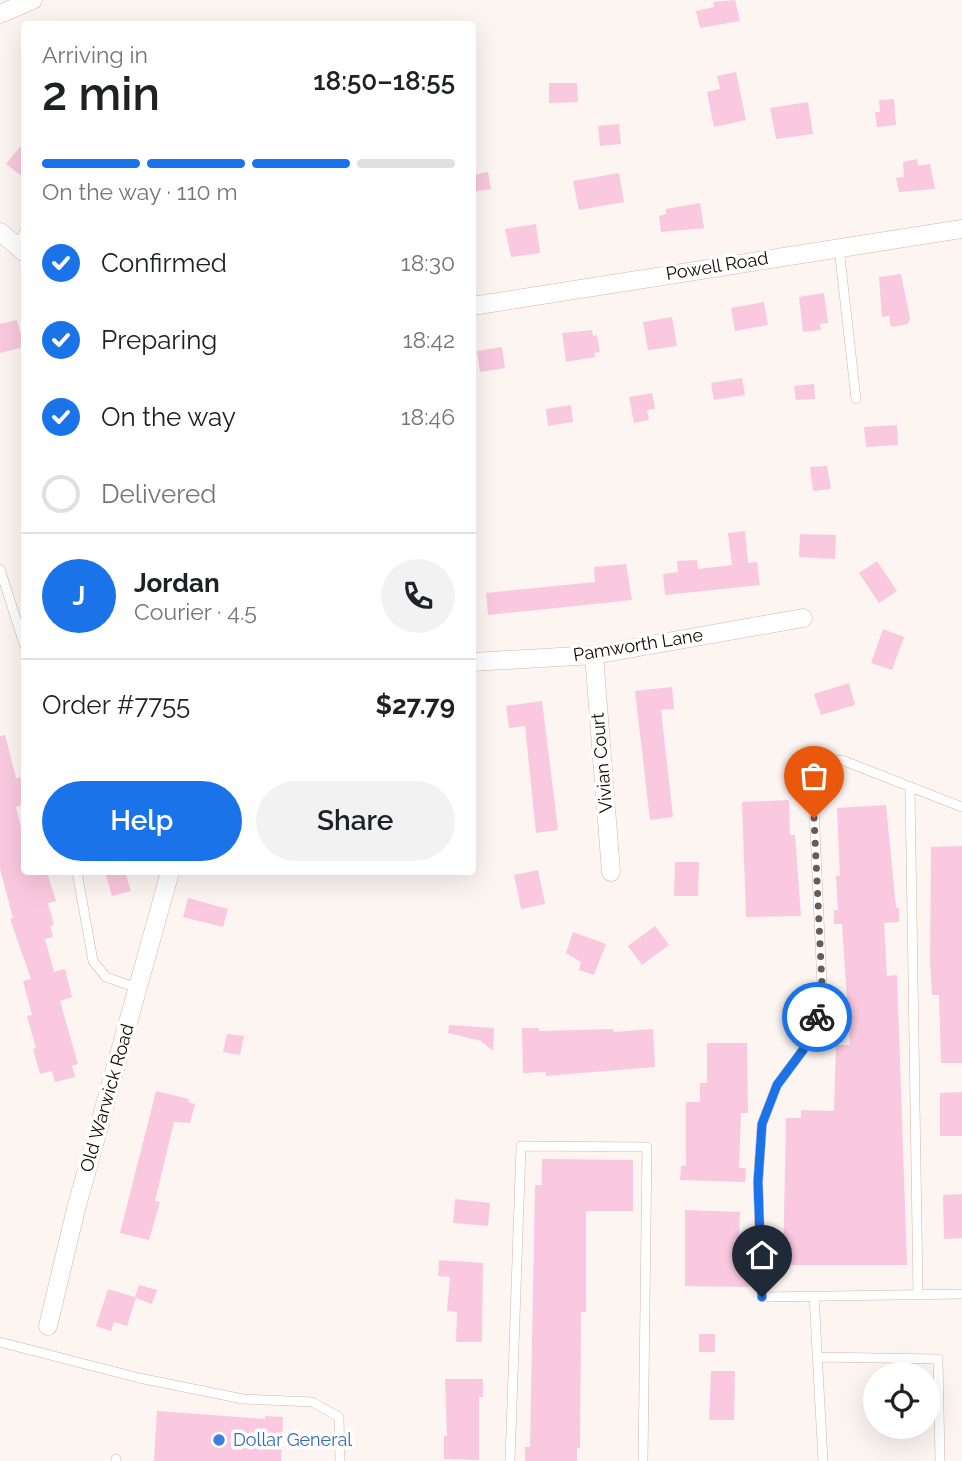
<!DOCTYPE html>
<meta charset="utf-8">
<style>
:root{--surface:#fff;--page:#f2f2f2;--text:#202124;--muted:#757577;--line:#e0e0e0;--accent:#1a73e8}
body{margin:0;font-family:Raleway,sans-serif;background:var(--page);color:var(--text);height:100vh;display:flex;flex-direction:column;font-size:26px;white-space:nowrap}
*{box-sizing:border-box;margin:0}
p{font-size:23px;color:var(--muted)}
.icon{flex:none;width:38px;height:38px;fill:none;stroke:currentColor;stroke-width:2;stroke-linecap:round;stroke-linejoin:round}
.map{position:relative;flex:1;overflow:hidden}
.sheet{position:absolute;left:21px;top:21px;width:455px;height:854px;display:flex;flex-direction:column;background:var(--surface);border-radius:7px;box-shadow:0 7px 28px #0002}
.sheet>*{flex:none}
.fabs{position:absolute;left:863px;top:1362px;display:grid;gap:14px}
.fabs a{display:grid;place-items:center;width:77px;height:77px;border-radius:50%;background:var(--surface);box-shadow:0 7px 28px #0002;font-size:35px}
.pin{position:absolute;display:grid;place-items:center;width:60px;height:60px;color:#fff;margin:-72px -30px;border-radius:50% 50% 50% 0;rotate:-45deg;box-shadow:0 0 7px #0007}
.pin .icon{rotate:45deg}
.courier{position:absolute;display:grid;place-items:center;width:70px;height:70px;margin:-35px;border:5px solid #1a73e8;border-radius:50%;background:#fff;color:#222;box-shadow:0 2px 9px #0007}
.summary em{font-style:normal;font-weight:600}
.summary div{display:flex;flex-direction:column-reverse}
.summary{display:flex;align-items:center;justify-content:space-between;height:119px;padding:0 21px}
h1{font-size:46px;font-weight:600;line-height:52px}
.bar{display:grid;grid-template-columns:repeat(4,1fr);gap:10px 7px;align-content:center;height:84px;padding:0 21px}
.bar i{height:9px;border-radius:5px;background:var(--line)}
.bar .current{background:var(--accent)}
.bar p{grid-column:span 4}
.line{display:flex;align-items:center;gap:18px;padding:0 21px;border-top:2px solid var(--line)}
.line div{flex:1}
.round{display:grid;place-items:center;flex:none;width:74px;height:74px;border-radius:37px;background:var(--page)}
ol{padding:0 21px;list-style:none}
li{display:flex;align-items:center;gap:21px;height:77px}
li p{margin-inline-start:auto}
li .icon{padding:7px;border-radius:50%;background:var(--accent);color:#fff;stroke-width:4}
li:last-child{color:var(--muted)}
li i{width:38px;height:38px;border:4px solid var(--line);border-radius:50%}
.action{display:flex;gap:14px;margin-top:auto;padding:14px 21px}
.action a{flex:1;height:80px;border-radius:42px;background:var(--accent);color:#fff;font-size:28px;font-weight:600;line-height:80px;text-align:center}
.action a+a{background:var(--page);color:var(--text)}
.map>svg:first-child{display:block}
.building{fill:#fac9df}
.lines{fill:none;stroke-linecap:round;stroke-linejoin:round}
.service-casing{stroke:#d5b5a4;stroke-width:10}
.minor-casing{stroke:#d5b5a4;stroke-width:19}
.service{stroke:#fff;stroke-width:9}
.minor{stroke:#fff;stroke-width:18}
.done{stroke:#655c58;stroke-width:7;stroke-dasharray:0 12.6}
.route{stroke:#1a73e8;stroke-width:9}
.shop-dot{fill:#3f7fe0;stroke:#fff;stroke-width:2.5}
.labels{text-anchor:middle;stroke-width:7;stroke-linejoin:round;paint-order:stroke}
.street-label{font-size:18px;fill:#130905;stroke:#fff}
.shop-label{font-size:18px;fill:#366cbe;stroke:#fff;text-anchor:start}
</style>
<div class="map">
<svg width="962" height="1461" viewBox="0 0 962 1461">
<rect width="100%" height="100%" fill="#fcf5f1"/>
<!-- building -->
<path class="building" d="M735 0 740 21 700 28 696 11 714 7 713 2Z
M736 72 746 120 714 127 707 92 720 89 717 76Z
M549 83H577L578 102 549 103Z
M894 99 896 125 877 127 875 112H880L879 100Z
M808 102 813 134 776 139 770 108Z
M619 124 621 144 600 146 598 126Z
M24 142V178L6 164Z
M917 159 918 166 930 164 935 189 899 192 896 178 904 177 903 162Z
M488 172 491 189 472 192V175Z
M619 173 624 202 579 210 573 181Z
M700 203 704 228 661 232 659 216 666 214V209Z
M536 224 540 253 511 257 505 229Z
M901 274 910 318 908 324 891 327 889 316 882 317 879 277Z
M824 293 828 323 820 324 821 330 803 332 799 297Z
M764 302 768 325 735 331 731 308Z
M672 317 677 346 648 350 643 322Z
M17 320 24 347 0 353V324Z
M592 330 593 336 597 335 600 352 594 353 595 357 566 362 562 333Z
M502 347 505 368 480 372 477 351Z
M742 378 745 395 714 400 711 383Z
M814 384 815 399 796 400 794 386Z
M652 393 655 409 647 410 649 420 634 423 629 397Z
M571 405 573 422 548 426 546 409Z
M897 425 898 445 866 447 864 427Z
M827 466 831 489 813 491 810 467Z
M745 531 748 563 757 562 760 585 665 595 663 574 678 572 677 561 697 560 698 569 732 565 728 533Z
M800 534 836 535 835 559 799 557Z
M877 561 897 591 879 603 859 573Z
M626 564 632 600 488 615 486 593 595 582 594 567Z
M883 629 904 637 892 670 871 663Z
M849 683 855 705 821 715 814 694Z
M672 687 674 709 661 710 673 817 650 820 635 691Z
M542 701 558 830 536 833 525 726 509 728 506 706Z
M5 735 16 778 22 777 24 787V804L16 807 24 839V872H47L56 901 48 903 54 925 50 926 53 937 45 939 54 972 65 969 72 997 60 1001 78 1064 72 1066 75 1077 55 1082 52 1071 40 1074 33 1049 36 1048 27 1016 32 1015 23 981 31 979 10 919 13 918 0 869V736Z
M789 800 790 835H795L801 916 746 917 742 802Z
M886 805 896 908H899V922L884 923 887 976 897 975 907 1265H783L786 1118H801V1110L834 1111 836 1045H850L842 924H834V910H838L836 876H840L837 808Z
M962 846V1063H941L939 995H932L930 960 931 847Z
M675 862H699L698 896H674Z
M538 870 545 904 521 909 514 875Z
M105 872H125L131 891 112 896Z
M188 898 228 909 223 927 183 917Z
M655 926 669 945 642 965 628 946Z
M573 932 606 944 594 975 579 970 581 962 566 953Z
M449 1025 494 1028 493 1051 481 1041 448 1033Z
M522 1028H539V1031L613 1029 614 1032 653 1029 655 1067 546 1076V1072L523 1073Z
M227 1034 244 1036 240 1055 223 1052Z
M707 1043H747L748 1113H741L739 1168H746L745 1182 680 1180 681 1166H686V1102H700V1083H707Z
M156 1091 189 1099 188 1102 195 1104 190 1123 174 1122 155 1201 160 1202 149 1240 120 1233Z
M962 1092V1136H940V1093Z
M542 1159 633 1160V1211H586V1312H581L580 1448H577V1461H525V1447H530L535 1185H542Z
M962 1194V1238L944 1239 943 1195Z
M455 1199 490 1203 488 1226 453 1223Z
M685 1210 740 1212 737 1273H749V1287L685 1286Z
M439 1260 483 1263 482 1342H456L457 1312 447 1311 450 1277 438 1276Z
M139 1285 157 1290 152 1304 136 1298 127 1326 114 1322 111 1331 96 1326 108 1289 135 1297Z
M699 1334H715V1352H699Z
M711 1371H735L734 1420H709Z
M445 1379H483V1397H479V1460L444 1459V1436H447Z
M157 1411 265 1419V1416L283 1417 281 1461H154Z"/>
<g class="lines">
<defs>
<path id="service" d="M17 245 24 233
M839 248 856 399
M0 569 24 644
M910 789 918 1293
M962 807 842 760 812 764 822 985 817 1017 803 1050 777 1085 762 1124 758 1182 762 1297 962 1294
M77 872 93 961 106 977 137 988
M814 1296 823 1461
M0 1342 139 1378 243 1399 312 1402 339 1417 340 1461
M817 1357 938 1359 940 1461
M116 1461V1459
M510 1461 521 1146 647 1147 643 1461"/>
<path id="minor" d="M0 14 33 0
M0 232 24 252
M472 306 962 229
M594 655 611 872
M472 662 594 655 803 618
M48 1326 76 1209 170 872"/>
</defs>
<!-- service casing -->
<use href="#service" class="service-casing"/>
<!-- minor casing -->
<use href="#minor" class="minor-casing"/>
<!-- service -->
<use href="#service" class="service"/>
<!-- minor -->
<use href="#minor" class="minor"/>
</g>
<g class="lines">
<!-- done -->
<path class="done" d="M814 818 822 985 817 1017"/>
<!-- route -->
<path class="route" d="M762 1297 758 1182 762 1124 777 1085 803 1050 817 1017"/>
</g>
<!-- markers -->
<circle class="shop-dot" cx="219" cy="1440" r="7"/>
<g class="labels">
<!-- street labels -->
<g class="street-label">
<text transform="translate(717 266) rotate(-9)" y="6">Powell Road</text>
<text transform="translate(638 645) rotate(-9)" y="6">Pamworth Lane</text>
<text transform="translate(602 763) rotate(-95)" y="6">Vivian Court</text>
<text transform="translate(107 1098) rotate(-74)" y="6">Old Warwick Road</text>
</g>
<!-- shop labels -->
<g class="shop-label">
<text x="233" y="1446">Dollar General</text>
</g>
</g>
</svg>
<div class="fabs">
<a><svg class="icon" aria-label="locate" viewBox="0 0 24 24"><circle cx="12" cy="12" r="6"/><path d="M12 2v4M12 18v4M2 12h4M18 12h4"/></svg></a>
</div>
<div class="pin" style="left:814px;top:818px;background:#ea580c"><svg class="icon" aria-label="bag" viewBox="0 0 24 24"><path d="M5 8h14l-1 12H6zM9 8a3 3 0 0 1 6 0"/></svg></div>
<div class="pin" style="left:762px;top:1297px;background:#1f2937"><svg class="icon" aria-label="home" viewBox="0 0 24 24"><path d="M3 11l9-7 9 7M6 9v11h12V9"/></svg></div>
<div class="courier" style="left:817px;top:1017px"><svg class="icon" aria-label="bike" viewBox="0 0 24 24"><circle cx="6" cy="16" r="4"/><circle cx="18" cy="16" r="4"/><path d="M6 16l4-8h5l3 8M10 8l3 8H6M13 5h3"/></svg></div>
<section class="sheet">
<div class="summary"><div><h1>2 min</h1><p>Arriving in</p></div><em>18:50–18:55</em></div>
<div class="bar"><i class="current"></i><i class="current"></i><i class="current"></i><i></i><p>On the way · 110 m</p></div>
<ol>
<li><svg class="icon" aria-label="check" viewBox="0 0 24 24"><path d="M5 12l5 5 9-10"/></svg>Confirmed<p>18:30</p></li>
<li><svg class="icon" aria-label="check" viewBox="0 0 24 24"><path d="M5 12l5 5 9-10"/></svg>Preparing<p>18:42</p></li>
<li><svg class="icon" aria-label="check" viewBox="0 0 24 24"><path d="M5 12l5 5 9-10"/></svg>On the way<p>18:46</p></li>
<li><i></i>Delivered</li>
</ol>
<div class="line" style="height:126px"><b class="round" style="background:var(--accent);color:#fff">J</b><div><b>Jordan</b><p>Courier · 4.5</p></div><a class="round"><svg class="icon" aria-label="phone" viewBox="0 0 24 24"><path d="M5 4h4l2 5-3 2q2 4 5 5l2-3 5 2v4C11 20 4 13 5 4z"/></svg></a></div>
<div class="line" style="height:91px"><div>Order #7755</div><b>$27.79</b></div>
<div class="action"><a>Help</a><a>Share</a></div>
</section>
</div>
